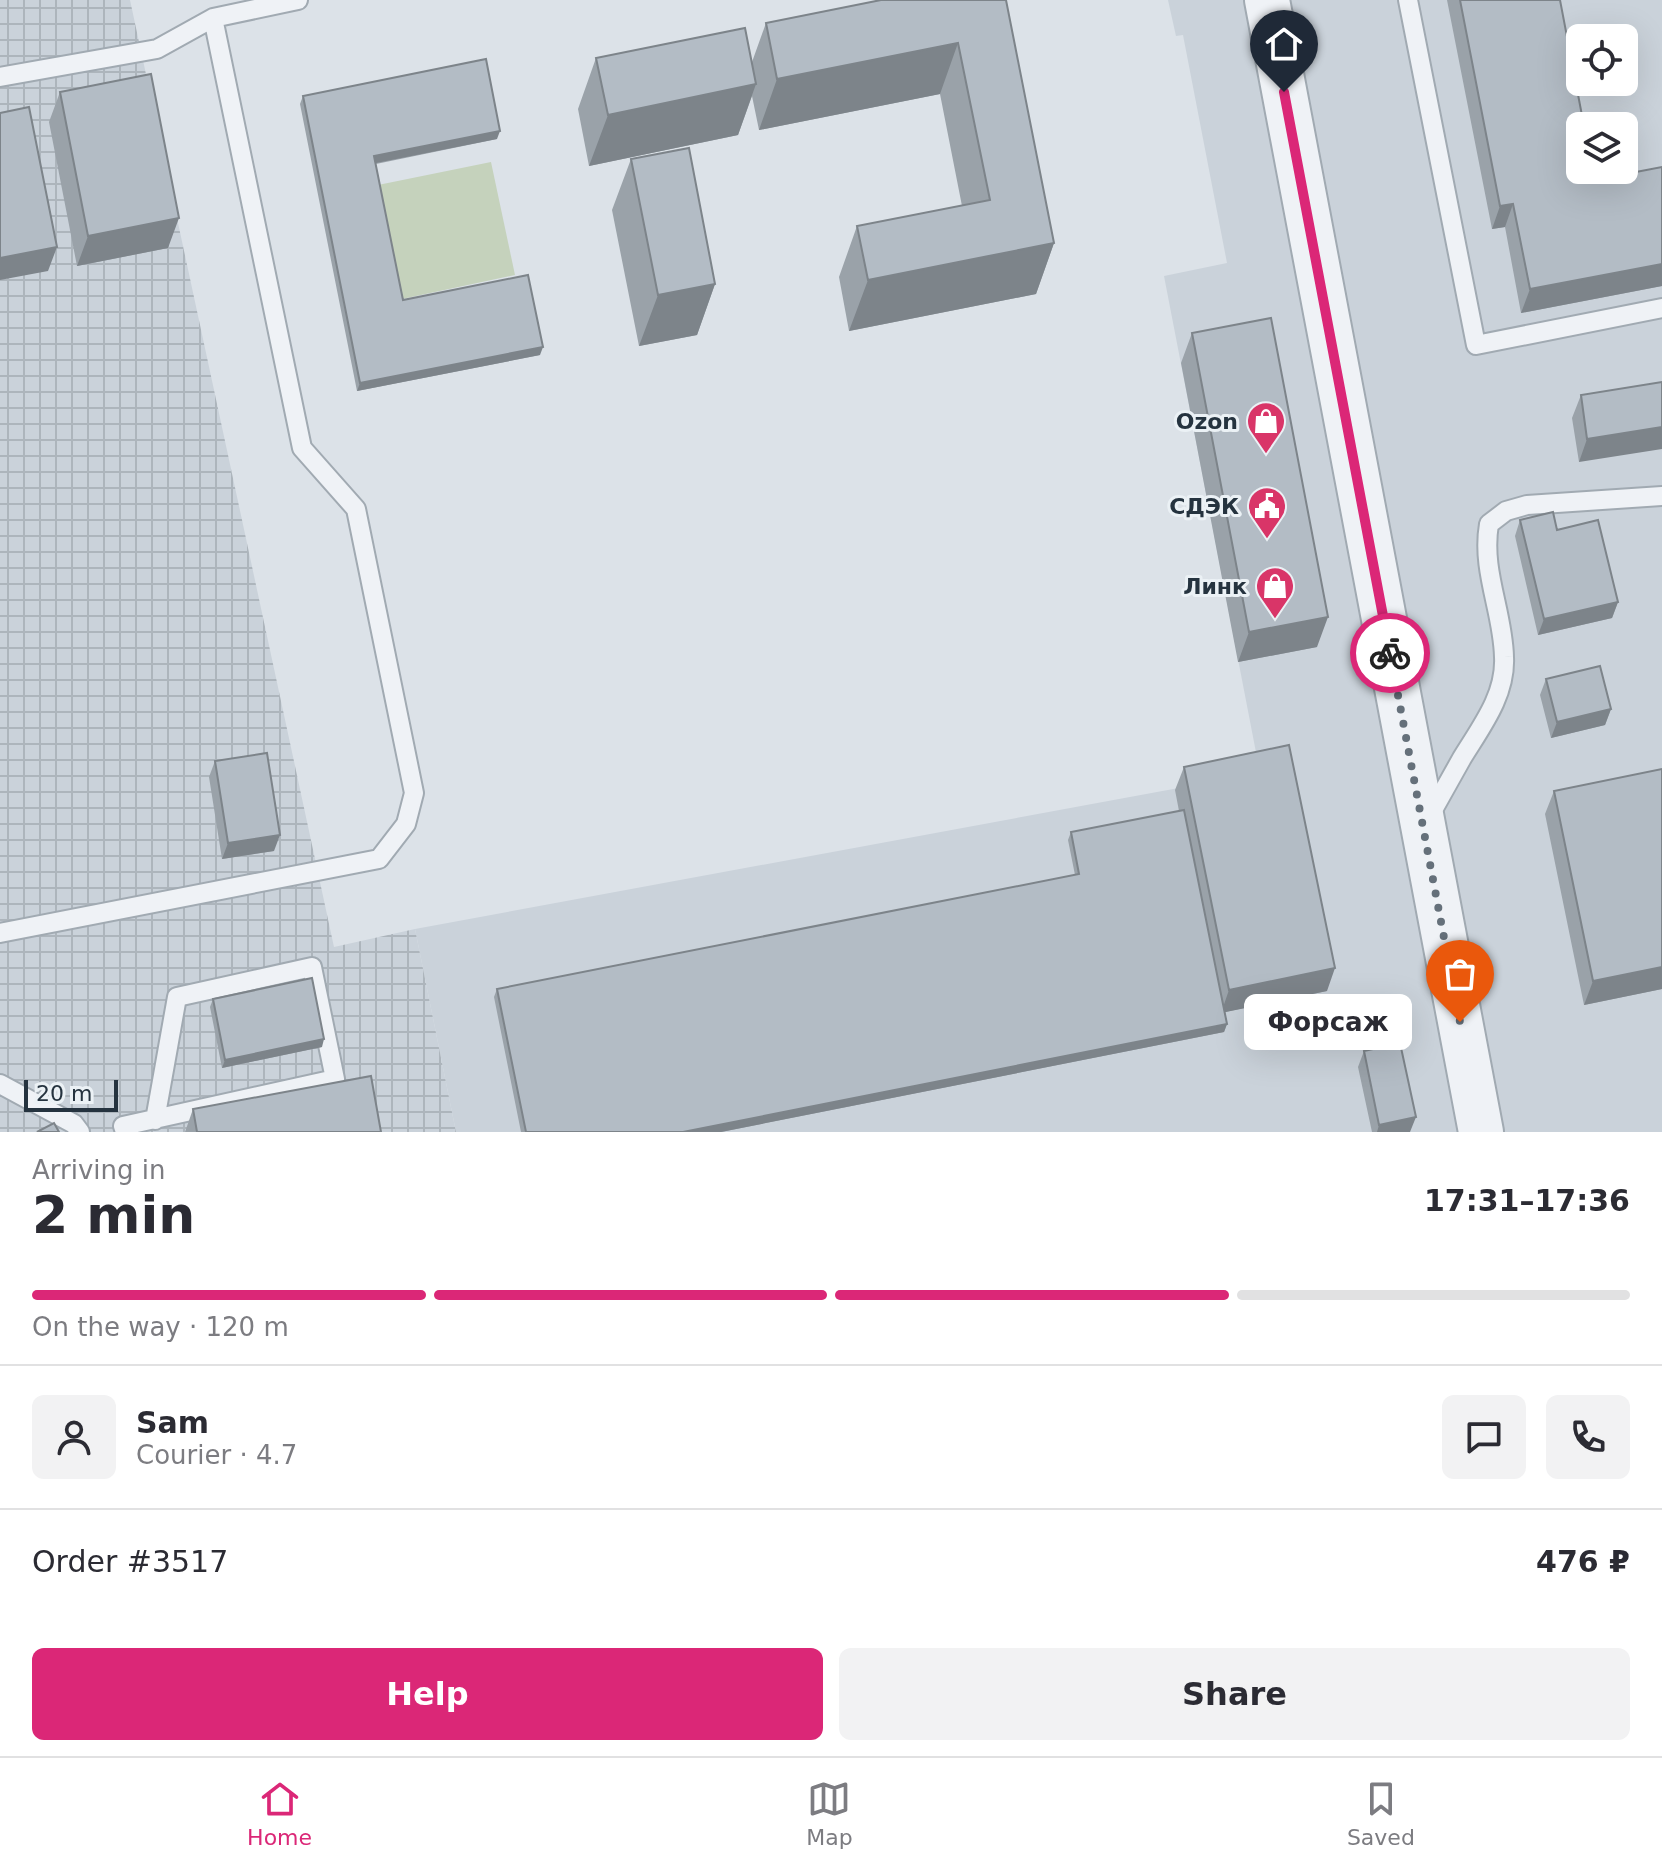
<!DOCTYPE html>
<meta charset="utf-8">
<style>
:root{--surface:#fff;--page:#f2f2f3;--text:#2b2b33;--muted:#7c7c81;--line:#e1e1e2;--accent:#db2777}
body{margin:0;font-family:"DejaVu Sans",sans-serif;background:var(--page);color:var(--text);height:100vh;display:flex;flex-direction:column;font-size:30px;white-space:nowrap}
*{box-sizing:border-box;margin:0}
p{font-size:26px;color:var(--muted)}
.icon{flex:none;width:44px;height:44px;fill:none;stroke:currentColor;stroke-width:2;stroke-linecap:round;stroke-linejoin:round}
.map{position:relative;height:1132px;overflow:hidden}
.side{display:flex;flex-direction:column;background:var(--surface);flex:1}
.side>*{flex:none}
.buttons{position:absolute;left:1566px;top:24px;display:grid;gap:16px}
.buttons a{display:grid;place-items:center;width:72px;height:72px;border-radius:12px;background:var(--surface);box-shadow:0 8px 32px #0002;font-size:40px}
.scale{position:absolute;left:24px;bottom:20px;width:94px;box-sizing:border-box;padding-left:8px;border:4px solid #25333f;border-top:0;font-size:22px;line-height:28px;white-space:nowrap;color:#25333f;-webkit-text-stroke:6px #ebf1f5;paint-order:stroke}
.pin{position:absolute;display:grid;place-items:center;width:68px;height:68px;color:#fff;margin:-82px -34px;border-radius:50% 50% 50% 0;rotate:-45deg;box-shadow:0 0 8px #0007}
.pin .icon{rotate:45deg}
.courier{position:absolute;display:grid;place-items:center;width:80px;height:80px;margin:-40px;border:6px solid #db2777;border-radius:50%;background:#fff;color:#222;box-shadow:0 2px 10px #0007}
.bubble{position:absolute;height:56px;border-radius:12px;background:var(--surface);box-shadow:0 8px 32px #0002;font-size:26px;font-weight:700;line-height:56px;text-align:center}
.overview em{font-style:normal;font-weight:700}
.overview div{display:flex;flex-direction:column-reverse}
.overview{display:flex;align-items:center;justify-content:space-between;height:136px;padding:0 32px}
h1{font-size:52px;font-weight:700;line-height:60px}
.bar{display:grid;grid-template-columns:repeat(4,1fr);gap:12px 8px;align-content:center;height:96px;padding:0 32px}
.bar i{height:10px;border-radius:6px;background:var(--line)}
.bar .active{background:var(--accent)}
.bar p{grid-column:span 4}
.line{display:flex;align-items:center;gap:20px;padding:0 32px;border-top:2px solid var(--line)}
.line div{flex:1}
.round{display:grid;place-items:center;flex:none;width:84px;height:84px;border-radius:12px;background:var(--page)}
.action{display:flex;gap:16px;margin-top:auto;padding:16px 32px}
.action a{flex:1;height:92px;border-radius:12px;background:var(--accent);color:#fff;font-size:32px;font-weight:700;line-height:92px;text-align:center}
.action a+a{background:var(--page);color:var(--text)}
.dock{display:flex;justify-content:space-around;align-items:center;height:112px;border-top:2px solid var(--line);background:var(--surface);font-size:22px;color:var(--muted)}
.dock a{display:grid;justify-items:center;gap:4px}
.dock .active{color:var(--accent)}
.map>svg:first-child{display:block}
.built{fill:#cad2da;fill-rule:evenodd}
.industrial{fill:url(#industrial-grid)}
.green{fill:#c5d2bc}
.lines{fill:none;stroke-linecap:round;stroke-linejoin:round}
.service-casing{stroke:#a1aab2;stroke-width:22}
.tertiary-casing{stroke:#a1aab2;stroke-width:48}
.service{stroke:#eff2f6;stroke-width:18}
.tertiary{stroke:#eff2f6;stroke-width:44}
.wall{fill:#9aa2a9}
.shaded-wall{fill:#7d848a}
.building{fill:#b3bcc5;stroke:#7d848a;stroke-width:2}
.done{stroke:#65707a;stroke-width:8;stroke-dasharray:0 14.4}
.route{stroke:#db2777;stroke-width:10}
.labels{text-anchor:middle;stroke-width:6;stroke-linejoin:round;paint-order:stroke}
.poi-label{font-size:22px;font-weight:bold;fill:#25333f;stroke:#ebf1f5;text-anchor:end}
</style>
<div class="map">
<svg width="1662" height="1132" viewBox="0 0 1662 1132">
<defs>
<pattern id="industrial-grid" width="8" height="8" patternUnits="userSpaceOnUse" patternTransform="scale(2)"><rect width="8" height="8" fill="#cad2da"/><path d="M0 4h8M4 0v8" fill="none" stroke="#adb5bc"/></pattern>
</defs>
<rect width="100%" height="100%" fill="#dce2e8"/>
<!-- built -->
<path class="built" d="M1168 0H1246L1458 1132H456L415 929 1260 773 1164 276 1227 263 1183 35 1176 36Z
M1288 0H1662V1132H1504ZM1580 38H1624V82H1580ZM1580 126H1624V170H1580Z"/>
<!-- industrial -->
<path class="industrial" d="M0 0H130L334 947 415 929 456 1132H0Z"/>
<!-- green -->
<path class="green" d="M491 162 515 275 402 299 378 185Z"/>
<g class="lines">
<defs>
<path id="service" d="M1408 0 1476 345 1662 308
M0 77 157 49 213 18 298 0
M1429 817C1440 797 1451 778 1462 758 1481 727 1506 695 1504 657 1503 611 1481 571 1489 524L1506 511 1527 505 1662 496
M0 933 379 859 406 824 414 793 356 509 302 448 213 18
M0 1084 74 1124 80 1132
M125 1132 123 1126 335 1079 312 967 177 997 155 1120"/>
<path id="tertiary" d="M1267 0 1481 1132"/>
</defs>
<!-- service casing -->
<use href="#service" class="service-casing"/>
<!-- tertiary casing -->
<use href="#tertiary" class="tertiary-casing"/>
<!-- service -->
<use href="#service" class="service"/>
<!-- tertiary -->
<use href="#tertiary" class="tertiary"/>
</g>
<!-- wall -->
<path class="wall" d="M1006 0 1054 243 1036 294 849 331 839 277 857 226 962 206 940 94 759 130 752 96 738 135 589 166 578 109 596 58 752 62 766 23Z
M1447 0H1560L1594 180 1662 167V286L1521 313 1505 227 1492 229Z
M60 92 168 248 77 266 49 122Z
M303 96 497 139 376 164 403 300 540 355 357 391 300 104Z
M631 159 715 284 697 335 639 346 612 210Z
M1192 333 1317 647 1238 662 1181 363Z
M1662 382 1579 462 1572 418 1581 395Z
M1520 520 1557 530 1618 602 1612 618 1538 635 1515 536Z
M1546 679 1611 709 1605 725 1551 738 1540 695Z
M215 761 274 851 222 859 209 777Z
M1184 767 1327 991 1225 1012 1227 1024 1224 1032 721 1132H521L494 997 497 989 1075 875 1068 840 1071 832 1179 811 1175 790Z
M1554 791 1662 989 1584 1005 1545 814Z
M213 999 322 1047 222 1068 210 1007Z
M1364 1051 1410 1132H1372L1358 1067Z
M193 1109 381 1132H185Z"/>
<!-- shaded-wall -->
<path class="shaded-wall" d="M958 43 940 94 759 130 777 79Z
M756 84 738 135 589 166 608 115Z
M500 131 497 139 371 164 374 156Z
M1513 204 1505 227 1492 229 1500 206Z
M179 218 168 248 77 266 88 236Z
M1054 243 1036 294 849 331 868 280Z
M57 247 48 271 0 280V258Z
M1662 264V286L1521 313 1530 289Z
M715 284 697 335 639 346 658 295Z
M543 347 540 355 357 391 360 383Z
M1662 427V449L1579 462 1587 439Z
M1618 602 1612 618 1538 635 1544 619Z
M1328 617 1317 647 1238 662 1249 632Z
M1611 709 1605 725 1551 738 1557 722Z
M280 835 274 851 222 859 228 843Z
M1662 967V989L1584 1005 1593 981Z
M1335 968 1327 991 1221 1013 1229 990Z
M1227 1024 1224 1032 721 1132H683Z
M324 1039 322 1047 222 1068 225 1060Z
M1416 1117 1410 1132H1377L1379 1125Z"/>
<!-- building -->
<path class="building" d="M881 0H1006L1054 243 868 280 857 226 990 200 958 43 777 79 766 23Z
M1460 0H1560L1584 126H1580V170H1592L1594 180 1662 167V264L1530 289 1513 204 1500 206Z
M745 28 756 84 608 115 596 58Z
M486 59 500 131 374 156 403 300 528 275 543 347 360 383 303 96Z
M151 74 179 218 88 236 60 92Z
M29 107 57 247 0 258V113Z
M689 148 715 284 658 295 631 159Z
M1271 318 1328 617 1249 632 1192 333Z
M1662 382V427L1587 439 1581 395Z
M1553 512 1557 530 1598 520 1618 602 1544 619 1520 520Z
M1600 666 1611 709 1557 722 1546 679Z
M1289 745 1335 968 1229 990 1184 767Z
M267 753 280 835 228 843 215 761Z
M1662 769V967L1593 981 1554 791Z
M1184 810 1227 1024 683 1132H526L497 989 1079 874 1071 832Z
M312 978 324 1039 225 1060 213 999Z
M1400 1043 1416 1117 1379 1125 1364 1051Z
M371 1076 381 1132H197L193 1109Z
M54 1123 59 1132H37Z"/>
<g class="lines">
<!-- done -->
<path class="done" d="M1390 653 1460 1022"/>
<!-- route -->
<path class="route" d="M1284 92 1390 653"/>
</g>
<!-- icons -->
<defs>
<symbol id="shop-pin" viewBox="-11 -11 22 30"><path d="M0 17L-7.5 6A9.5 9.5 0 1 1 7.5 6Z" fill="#d93568" stroke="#ebf1f5"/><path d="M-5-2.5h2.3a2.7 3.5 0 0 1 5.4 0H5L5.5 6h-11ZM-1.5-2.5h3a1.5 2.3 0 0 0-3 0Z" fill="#fff"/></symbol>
<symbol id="civic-pin" viewBox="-11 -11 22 30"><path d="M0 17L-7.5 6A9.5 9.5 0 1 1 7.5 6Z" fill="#d93568" stroke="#ebf1f5"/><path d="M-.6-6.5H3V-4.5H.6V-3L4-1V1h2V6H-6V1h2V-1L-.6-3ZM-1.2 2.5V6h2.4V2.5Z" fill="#fff"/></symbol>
</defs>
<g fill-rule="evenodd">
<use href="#shop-pin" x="1244" y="399" width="44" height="60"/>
<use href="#civic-pin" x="1245" y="484" width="44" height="60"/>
<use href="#shop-pin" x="1253" y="564" width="44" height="60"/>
</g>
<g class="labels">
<!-- poi labels -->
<g class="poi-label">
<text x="1238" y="429">Ozon</text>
<text x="1239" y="514">СДЭК</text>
<text x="1247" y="594">Линк</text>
</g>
</g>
</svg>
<div class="buttons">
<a><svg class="icon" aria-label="locate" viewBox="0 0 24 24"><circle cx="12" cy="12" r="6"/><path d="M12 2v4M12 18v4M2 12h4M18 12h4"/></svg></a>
<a><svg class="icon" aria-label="layers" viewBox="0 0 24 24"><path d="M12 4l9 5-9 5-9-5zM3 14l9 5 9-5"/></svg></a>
</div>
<div class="scale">20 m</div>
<div class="pin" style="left:1460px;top:1022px;background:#ea580c"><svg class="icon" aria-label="bag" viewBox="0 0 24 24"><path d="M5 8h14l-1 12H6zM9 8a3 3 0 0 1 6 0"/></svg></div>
<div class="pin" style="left:1284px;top:92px;background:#1f2937"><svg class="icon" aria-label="home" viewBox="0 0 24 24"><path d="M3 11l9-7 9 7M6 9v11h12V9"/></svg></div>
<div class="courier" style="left:1390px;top:653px"><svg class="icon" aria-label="bike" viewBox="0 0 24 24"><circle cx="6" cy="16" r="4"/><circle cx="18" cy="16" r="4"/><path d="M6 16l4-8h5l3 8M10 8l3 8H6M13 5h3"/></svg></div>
<div class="bubble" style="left:1244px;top:994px;width:168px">Форсаж</div>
</div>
<section class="side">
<div class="overview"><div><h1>2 min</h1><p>Arriving in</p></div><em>17:31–17:36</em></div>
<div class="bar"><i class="active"></i><i class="active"></i><i class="active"></i><i></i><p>On the way · 120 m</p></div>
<div class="line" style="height:144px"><a class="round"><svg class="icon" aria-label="person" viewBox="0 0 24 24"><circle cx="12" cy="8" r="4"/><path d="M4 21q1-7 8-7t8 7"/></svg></a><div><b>Sam</b><p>Courier · 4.7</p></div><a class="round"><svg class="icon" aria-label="chat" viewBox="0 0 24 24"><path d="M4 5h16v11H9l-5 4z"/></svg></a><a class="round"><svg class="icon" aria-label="phone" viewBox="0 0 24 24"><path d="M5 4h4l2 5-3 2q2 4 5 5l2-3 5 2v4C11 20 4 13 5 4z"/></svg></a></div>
<div class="line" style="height:104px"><div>Order #3517</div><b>476 ₽</b></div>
<div class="action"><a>Help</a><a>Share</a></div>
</section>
<nav class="dock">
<a class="active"><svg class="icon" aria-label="home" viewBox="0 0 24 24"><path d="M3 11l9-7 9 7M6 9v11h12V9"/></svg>Home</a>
<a><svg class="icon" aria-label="map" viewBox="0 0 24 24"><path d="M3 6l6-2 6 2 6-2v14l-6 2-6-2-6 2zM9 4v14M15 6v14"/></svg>Map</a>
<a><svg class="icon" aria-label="saved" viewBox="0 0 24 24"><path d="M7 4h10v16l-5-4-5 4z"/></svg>Saved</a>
</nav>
